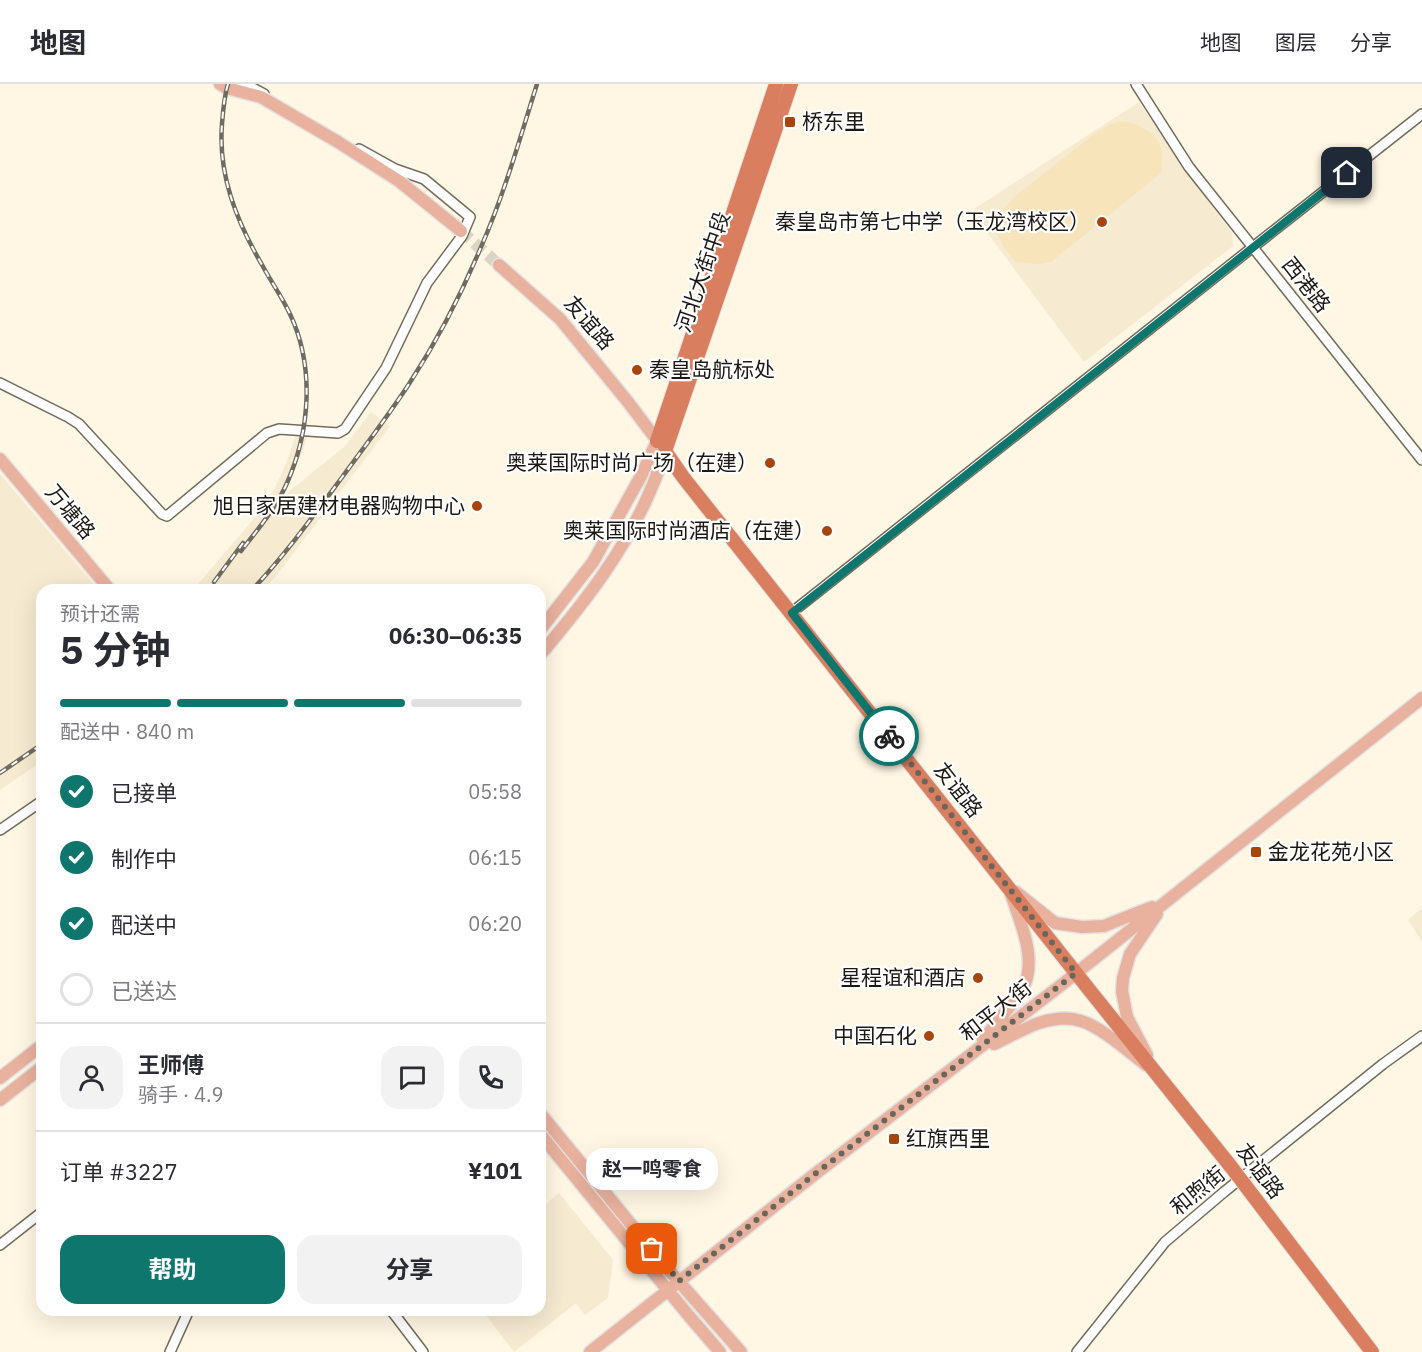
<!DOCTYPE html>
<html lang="zh">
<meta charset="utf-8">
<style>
:root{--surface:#fff;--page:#f2f2f3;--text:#2b2b33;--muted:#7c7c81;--line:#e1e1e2;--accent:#0f766e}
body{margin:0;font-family:"IBM Plex Sans","Noto Sans SC",sans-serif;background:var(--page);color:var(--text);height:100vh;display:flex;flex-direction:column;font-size:22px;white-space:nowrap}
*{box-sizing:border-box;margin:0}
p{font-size:20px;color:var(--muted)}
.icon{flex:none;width:33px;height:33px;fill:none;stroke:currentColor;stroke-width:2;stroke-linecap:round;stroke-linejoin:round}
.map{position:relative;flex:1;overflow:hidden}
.panel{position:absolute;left:36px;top:500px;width:510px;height:732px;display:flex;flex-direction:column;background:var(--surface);border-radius:18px;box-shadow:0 6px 24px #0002}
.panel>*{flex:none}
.pin{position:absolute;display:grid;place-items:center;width:51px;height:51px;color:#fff;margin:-26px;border-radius:12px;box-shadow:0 3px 9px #0006}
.courier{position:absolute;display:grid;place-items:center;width:60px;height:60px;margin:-30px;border:4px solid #0f766e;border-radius:50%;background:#fff;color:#222;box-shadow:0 2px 8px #0007}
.bubble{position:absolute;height:42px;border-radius:18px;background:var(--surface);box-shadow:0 6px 24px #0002;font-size:20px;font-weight:700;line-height:42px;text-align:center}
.headline em{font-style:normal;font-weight:700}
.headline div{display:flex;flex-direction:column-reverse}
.headline{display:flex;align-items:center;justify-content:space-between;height:102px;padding:0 24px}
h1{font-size:39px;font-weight:700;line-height:45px}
.bar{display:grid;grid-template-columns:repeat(4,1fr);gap:9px 6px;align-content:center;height:72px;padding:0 24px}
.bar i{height:8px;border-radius:4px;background:var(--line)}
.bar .on{background:var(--accent)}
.bar p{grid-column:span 4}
.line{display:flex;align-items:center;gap:15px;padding:0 24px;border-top:2px solid var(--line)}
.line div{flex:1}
.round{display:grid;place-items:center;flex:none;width:63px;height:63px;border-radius:18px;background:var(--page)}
ol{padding:0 24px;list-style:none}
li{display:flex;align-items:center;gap:18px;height:66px}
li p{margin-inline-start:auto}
li .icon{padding:6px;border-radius:50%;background:var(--accent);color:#fff;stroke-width:4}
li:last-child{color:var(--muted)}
li i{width:33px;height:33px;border:3px solid var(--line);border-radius:50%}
.cta{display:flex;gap:12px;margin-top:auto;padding:12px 24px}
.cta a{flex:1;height:69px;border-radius:18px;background:var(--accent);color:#fff;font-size:24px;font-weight:700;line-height:69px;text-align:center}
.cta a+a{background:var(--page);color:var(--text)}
header{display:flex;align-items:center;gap:36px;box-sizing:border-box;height:84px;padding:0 30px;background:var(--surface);border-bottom:2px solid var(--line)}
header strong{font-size:28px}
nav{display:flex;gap:33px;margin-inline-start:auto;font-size:21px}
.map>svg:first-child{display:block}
.built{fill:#f6ead1}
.green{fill:#f8e4ba}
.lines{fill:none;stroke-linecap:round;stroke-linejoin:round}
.major-tunnel{stroke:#ddd5c4;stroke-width:12;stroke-dasharray:12 6;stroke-linecap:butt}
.minor-casing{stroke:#736b5b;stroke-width:12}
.major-casing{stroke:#e4e3e3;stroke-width:15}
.highway-casing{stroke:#e4e3e3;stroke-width:16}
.minor{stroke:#fff;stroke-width:9}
.major{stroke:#e8b29e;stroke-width:12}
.highway{stroke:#d97e5e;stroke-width:14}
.rail-casing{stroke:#706b60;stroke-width:4.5}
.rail{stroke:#fff;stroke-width:2;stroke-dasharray:7;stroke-linecap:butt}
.done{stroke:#6b665c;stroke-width:6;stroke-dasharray:0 10.8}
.route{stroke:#0f766e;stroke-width:8}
.poi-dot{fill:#a7440b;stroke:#fff;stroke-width:2}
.labels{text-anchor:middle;stroke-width:4.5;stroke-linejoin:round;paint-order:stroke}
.poi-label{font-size:21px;fill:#1c1913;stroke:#fff;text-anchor:end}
.street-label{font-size:21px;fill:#1c1913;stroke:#fff}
</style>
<header>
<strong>地图</strong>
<nav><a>地图</a><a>图层</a><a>分享</a></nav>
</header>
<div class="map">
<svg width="1422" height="1268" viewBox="0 0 1422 1268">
<rect width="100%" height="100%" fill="#fff6e3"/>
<!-- built -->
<path class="built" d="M1139 18 1194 98 1232 149 1233 162 1084 278 971 127Z
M371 328 390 342 277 491 264 505 193 506 252 437 275 404 287 377 296 351H308L302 369 281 414 344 363Z
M0 390 98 505 42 506V677L0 706Z
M1422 824V857L1408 836Z
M559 1109 613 1176 608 1214 585 1231 576 1219 514 1268 482 1226H540V1125Z"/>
<!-- green -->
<path class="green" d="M1123 37C1141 40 1159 50 1162 69 1163 75 1161 83 1161 89L1051 178 1037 180 1016 178 1004 163 997 150V138L1004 125 1015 112 1093 51 1110 40Z"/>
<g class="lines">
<!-- major-tunnel -->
<path class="major-tunnel" d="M461 147 499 181"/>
<defs>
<path id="minor" d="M1136 0 1189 83 1422 376
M232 4 249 2 264 10
M0 299 68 333 79 340 162 430 167 432 267 349 279 345 338 349 345 345 386 284 427 199 462 152 470 133 424 95 395 85 359 65
M791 529 1253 163 1422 30
M0 746 42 717
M0 1161 42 1128
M391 1226 423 1268
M170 1268 189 1226
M1077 1268 1165 1158 1224 1108 1383 980 1422 952"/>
<path id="major" d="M220 0 227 4 261 13 338 58 399 97 461 147
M499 181 560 235 628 318 665 367C661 378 658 388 654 398 628 463 585 518 540 571
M0 375 110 506
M540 546 593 478 641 392 657 357
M1016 808 1055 839 1082 843 1104 842 1152 823
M983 956C995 940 1013 920 1023 904 1038 876 1020 838 1011 810
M994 960C1007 954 1021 946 1036 940 1049 935 1067 932 1081 937 1100 942 1130 969 1146 981
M1147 971 1127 933 1122 907 1123 894 1130 870 1157 830
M0 994 42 961
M0 1016 42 983
M540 1029 666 1183 741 1268
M540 1050 689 1232 720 1268
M590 1268 815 1090 1060 902 1422 614"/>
<path id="highway" d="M791 0 665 367 683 393 1091 908 1232 1084 1372 1268
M657 357 776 0"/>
</defs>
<!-- minor casing -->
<use href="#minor" class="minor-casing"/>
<!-- major casing -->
<use href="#major" class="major-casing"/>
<!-- highway casing -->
<use href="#highway" class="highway-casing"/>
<!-- minor -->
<use href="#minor" class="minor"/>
<!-- major -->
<use href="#major" class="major"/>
<!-- highway -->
<use href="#highway" class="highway"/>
<defs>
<path id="rail" d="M228 0C224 13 223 27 222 40 218 90 236 136 261 179 270 196 282 213 290 230 315 283 310 347 287 399 276 424 258 445 241 467
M214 498 243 459
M252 506C285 471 314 431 343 392 365 362 388 332 409 300 437 257 461 211 481 163 504 111 520 54 537 0
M0 689 42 660"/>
</defs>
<!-- rail casing -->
<use href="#rail" class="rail-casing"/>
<!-- rail -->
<use href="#rail" class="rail"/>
</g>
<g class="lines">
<!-- done -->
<path class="done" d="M652 1165 679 1197 815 1090 1076 889 889 652"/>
<!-- route -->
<path class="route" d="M889 652 792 529 1347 89"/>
</g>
<!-- markers -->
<g class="poi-dot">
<rect x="784" y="32" width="12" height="12" rx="3"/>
<circle cx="1102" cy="138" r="6"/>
<circle cx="637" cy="286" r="6"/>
<circle cx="770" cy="379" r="6"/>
<circle cx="477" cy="422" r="6"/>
<circle cx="827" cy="447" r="6"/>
<rect x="1250" y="762" width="12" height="12" rx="3"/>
<circle cx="978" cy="894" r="6"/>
<circle cx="929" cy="952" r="6"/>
<rect x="888" y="1049" width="12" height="12" rx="3"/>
</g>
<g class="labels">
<!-- poi labels -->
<g class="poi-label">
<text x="802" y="45" text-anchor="start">桥东里</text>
<text x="1090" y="145">秦皇岛市第七中学（玉龙湾校区）</text>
<text x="649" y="293" text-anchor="start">秦皇岛航标处</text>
<text x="758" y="386">奥莱国际时尚广场（在建）</text>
<text x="465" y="429">旭日家居建材电器购物中心</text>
<text x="815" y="454">奥莱国际时尚酒店（在建）</text>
<text x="1268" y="775" text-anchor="start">金龙花苑小区</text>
<text x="966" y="901">星程谊和酒店</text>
<text x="917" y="959">中国石化</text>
<text x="906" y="1062" text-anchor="start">红旗西里</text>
</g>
<!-- street labels -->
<g class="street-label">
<text transform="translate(703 188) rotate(-71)" y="7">河北大街中段</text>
<text transform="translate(1306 201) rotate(52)" y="7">西港路</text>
<text transform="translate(589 239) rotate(49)" y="7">友谊路</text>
<text transform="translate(70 428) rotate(50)" y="7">万塘路</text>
<text transform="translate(958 706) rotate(52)" y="7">友谊路</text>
<text transform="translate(996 927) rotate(-38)" y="7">和平大街</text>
<text transform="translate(1260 1087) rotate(53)" y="7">友谊路</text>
<text transform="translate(1198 1107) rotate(-39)" y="7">和煦街</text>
</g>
</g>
</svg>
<div class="pin" style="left:652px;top:1165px;background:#ea580c"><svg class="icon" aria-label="bag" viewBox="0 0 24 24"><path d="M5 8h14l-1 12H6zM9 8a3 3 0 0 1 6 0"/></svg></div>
<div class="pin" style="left:1347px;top:89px;background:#1f2937"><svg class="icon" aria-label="home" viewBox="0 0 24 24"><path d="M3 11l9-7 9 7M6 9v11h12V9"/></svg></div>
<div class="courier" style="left:889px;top:652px"><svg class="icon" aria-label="bike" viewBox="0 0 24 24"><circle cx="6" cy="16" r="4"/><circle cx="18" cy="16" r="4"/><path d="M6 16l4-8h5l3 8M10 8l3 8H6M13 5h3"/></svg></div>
<div class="bubble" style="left:586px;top:1064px;width:132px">赵一鸣零食</div>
<section class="panel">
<div class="headline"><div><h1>5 分钟</h1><p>预计还需</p></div><em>06:30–06:35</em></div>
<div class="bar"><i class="on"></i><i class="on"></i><i class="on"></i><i></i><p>配送中 · 840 m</p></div>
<ol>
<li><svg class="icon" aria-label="check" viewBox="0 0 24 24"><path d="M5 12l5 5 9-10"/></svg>已接单<p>05:58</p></li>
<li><svg class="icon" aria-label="check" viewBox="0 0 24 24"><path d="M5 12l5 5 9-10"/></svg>制作中<p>06:15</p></li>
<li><svg class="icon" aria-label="check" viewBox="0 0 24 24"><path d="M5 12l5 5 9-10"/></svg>配送中<p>06:20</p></li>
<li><i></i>已送达</li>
</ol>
<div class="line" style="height:108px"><a class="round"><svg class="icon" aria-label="person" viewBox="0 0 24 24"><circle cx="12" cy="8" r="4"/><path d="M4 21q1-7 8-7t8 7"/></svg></a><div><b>王师傅</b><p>骑手 · 4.9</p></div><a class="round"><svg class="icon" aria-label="chat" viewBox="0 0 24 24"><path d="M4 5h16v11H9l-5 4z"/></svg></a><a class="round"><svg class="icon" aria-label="phone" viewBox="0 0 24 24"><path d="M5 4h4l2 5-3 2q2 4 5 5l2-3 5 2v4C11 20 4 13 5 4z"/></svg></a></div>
<div class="line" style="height:78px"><div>订单 #3227</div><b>¥101</b></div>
<div class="cta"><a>帮助</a><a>分享</a></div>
</section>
</div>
